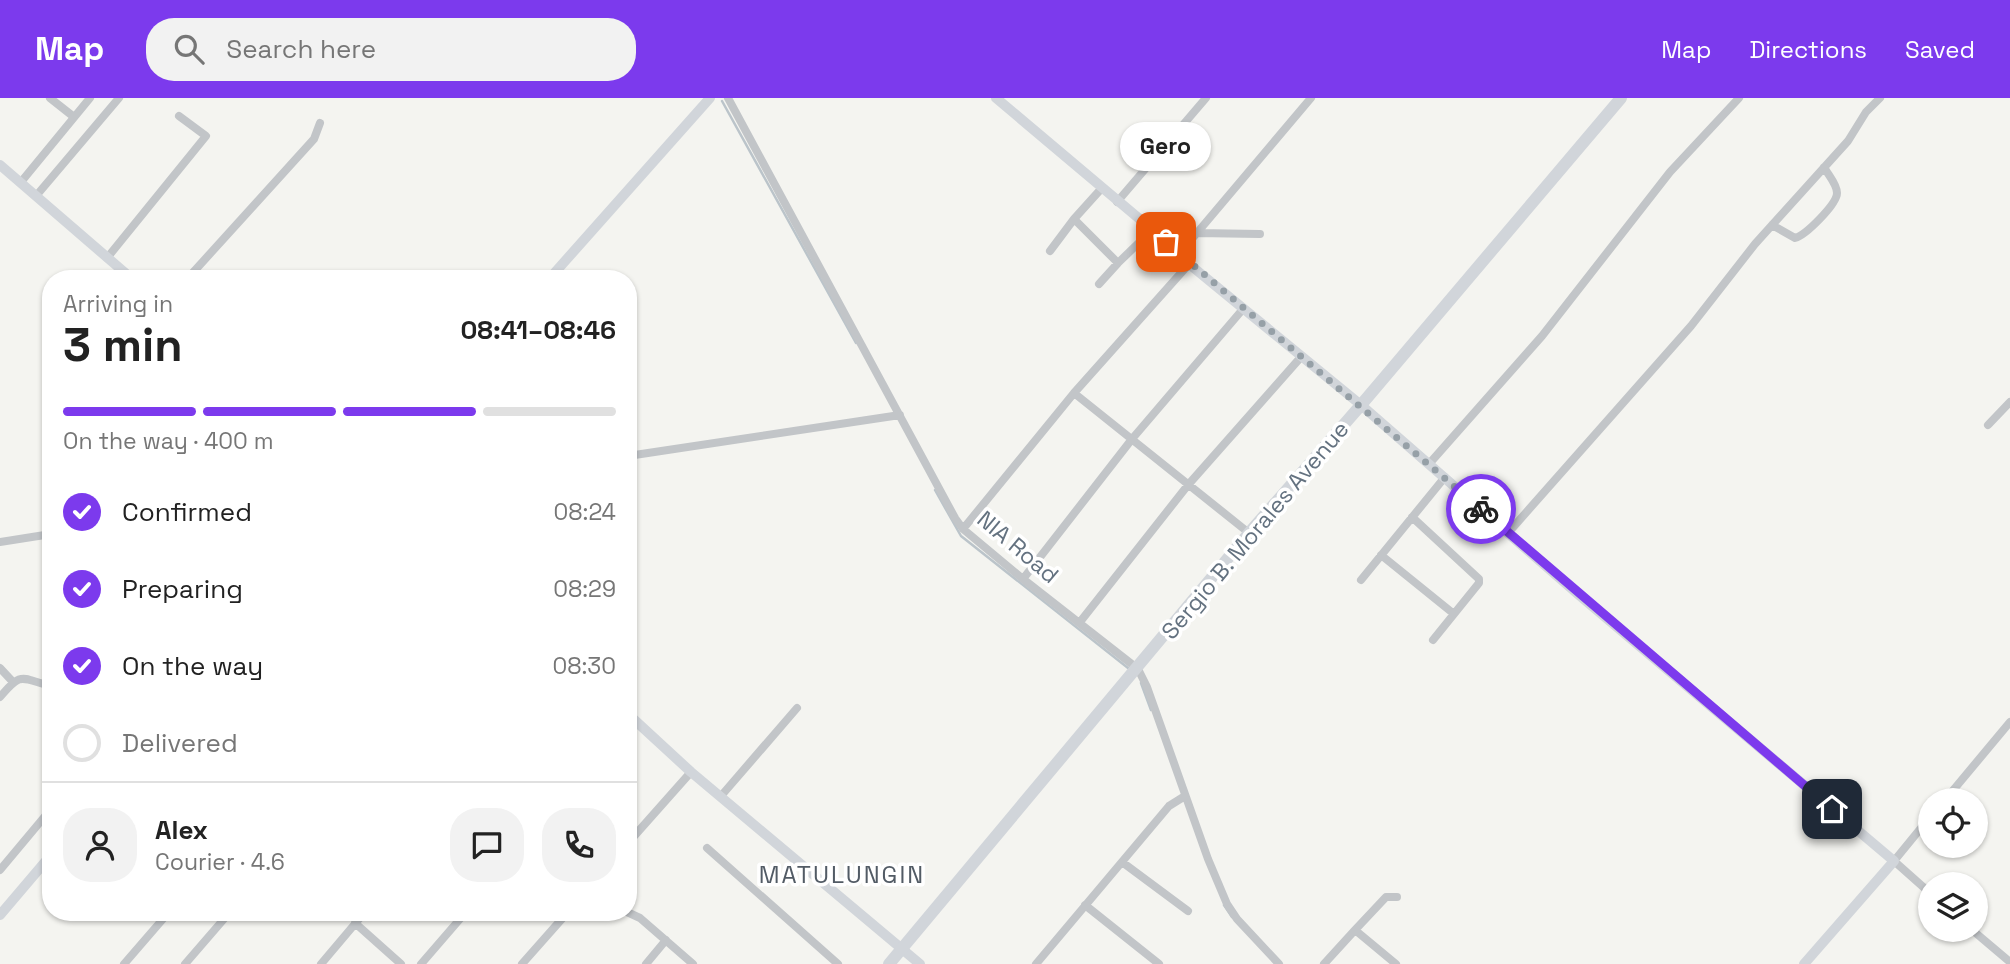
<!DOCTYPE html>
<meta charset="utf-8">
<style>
:root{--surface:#fff;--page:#f2f2f2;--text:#222;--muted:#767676;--line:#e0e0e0;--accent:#7c3aed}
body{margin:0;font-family:"Space Grotesk",sans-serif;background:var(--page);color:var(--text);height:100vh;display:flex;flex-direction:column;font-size:26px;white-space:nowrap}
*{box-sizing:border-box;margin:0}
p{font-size:23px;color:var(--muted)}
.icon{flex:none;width:38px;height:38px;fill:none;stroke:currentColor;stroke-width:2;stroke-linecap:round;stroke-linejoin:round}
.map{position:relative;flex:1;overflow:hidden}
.sheet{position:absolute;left:42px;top:172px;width:595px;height:651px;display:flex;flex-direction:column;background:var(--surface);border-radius:28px;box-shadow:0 2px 5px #0004}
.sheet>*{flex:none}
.controls{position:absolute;left:1918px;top:690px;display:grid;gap:14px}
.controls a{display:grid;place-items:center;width:70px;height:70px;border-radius:50%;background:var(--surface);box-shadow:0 2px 5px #0004;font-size:35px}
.pin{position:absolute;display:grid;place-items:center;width:60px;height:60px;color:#fff;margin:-30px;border-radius:14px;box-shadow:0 4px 10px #0006}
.courier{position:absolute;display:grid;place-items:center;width:70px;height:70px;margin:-35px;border:5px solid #7c3aed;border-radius:50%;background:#fff;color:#222;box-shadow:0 2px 9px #0007}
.bubble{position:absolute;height:49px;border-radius:24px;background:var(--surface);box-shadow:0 2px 5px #0004;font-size:23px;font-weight:600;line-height:49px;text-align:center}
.summary em{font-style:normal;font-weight:600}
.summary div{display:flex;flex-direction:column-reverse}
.summary{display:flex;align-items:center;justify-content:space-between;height:119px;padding:0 21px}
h1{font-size:46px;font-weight:600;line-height:52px}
.bar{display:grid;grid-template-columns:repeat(4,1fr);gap:10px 7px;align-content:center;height:84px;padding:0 21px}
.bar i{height:9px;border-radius:5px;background:var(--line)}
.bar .current{background:var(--accent)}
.bar p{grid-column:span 4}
.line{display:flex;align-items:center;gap:18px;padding:0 21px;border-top:2px solid var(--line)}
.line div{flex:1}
.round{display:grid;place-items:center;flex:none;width:74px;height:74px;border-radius:28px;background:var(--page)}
ol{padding:0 21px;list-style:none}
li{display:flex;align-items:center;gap:21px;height:77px}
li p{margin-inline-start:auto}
li .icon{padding:7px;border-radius:50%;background:var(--accent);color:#fff;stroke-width:4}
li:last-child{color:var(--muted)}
li i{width:38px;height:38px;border:4px solid var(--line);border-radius:50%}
header{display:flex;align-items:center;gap:42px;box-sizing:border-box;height:98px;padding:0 35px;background:var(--accent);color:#fff}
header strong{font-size:33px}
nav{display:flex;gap:38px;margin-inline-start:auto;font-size:24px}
.search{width:490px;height:63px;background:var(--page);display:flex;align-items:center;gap:18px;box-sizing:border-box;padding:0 24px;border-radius:28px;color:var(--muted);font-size:26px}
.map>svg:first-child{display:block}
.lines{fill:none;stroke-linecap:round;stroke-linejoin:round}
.stream{stroke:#bbc4ca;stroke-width:2.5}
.street{stroke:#c2c5c8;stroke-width:8}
.secondary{stroke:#d1d5da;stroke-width:10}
.primary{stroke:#d1d5da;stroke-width:12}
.done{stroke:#96a0a7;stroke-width:7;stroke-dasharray:0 12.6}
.route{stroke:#7c3aed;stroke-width:9}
.labels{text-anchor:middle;stroke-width:7;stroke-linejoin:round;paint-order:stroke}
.street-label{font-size:23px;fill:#647280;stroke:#fff}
.neighbourhood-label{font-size:24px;letter-spacing:2px;fill:#525b65;stroke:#fff}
</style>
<header>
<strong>Map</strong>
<div class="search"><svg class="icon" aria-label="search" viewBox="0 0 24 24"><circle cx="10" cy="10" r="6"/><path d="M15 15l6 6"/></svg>Search here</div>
<nav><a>Map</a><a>Directions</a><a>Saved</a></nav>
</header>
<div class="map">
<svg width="2010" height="866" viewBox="0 0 2010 866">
<rect width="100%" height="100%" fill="#f4f4f0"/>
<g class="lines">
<!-- stream -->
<path class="stream" d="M722 3 856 245
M935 392 961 438 1128 570
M1141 585 1151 612
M1224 807 1232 819"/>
<!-- street -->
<path class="street" d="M50 0 74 19
M728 0 955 420 963 431 1023 481 1138 571 1147 589 1208 761 1227 806 1237 821 1279 866
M21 84 90 0
M36 98 119 0
M1117 104 1206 0
M1074 121 1118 165 1152 132
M1772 127 1795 140C1806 137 1837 106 1837 95 1837 86 1828 77 1824 69
M1197 135 1260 136
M1050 153 1074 121 1101 91
M1180 155 1311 0
M107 160 206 38 179 18
M188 180 314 41 320 25
M1099 186 1118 165
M1074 295 1249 435
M1988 327 2010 304
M628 358 900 317
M1429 366 1542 238 1670 74 1739 0
M1412 419 1479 481V485L1433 542
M963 431 1074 295 1189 166
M1508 435 1691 228 1755 146 1848 43 1866 14 1880 0
M0 444 51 436
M1381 457 1454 516
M1023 481 1132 341 1243 211
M1361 482 1445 379
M1080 524 1188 387 1301 259
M0 570 13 584
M0 599C23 572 21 581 51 588
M721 698 797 610
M1945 702 2010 624
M1930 719 1894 763 1930 795
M628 745 691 674
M707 750 838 866
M1122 764 1188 813
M0 772 51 711
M1085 807 1159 866
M627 814 640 820 693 866
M355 825 401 866
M1971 831 2010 864
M1355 832 1386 799H1397
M124 866 169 814
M185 866 230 814
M321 866 365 814
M421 866 466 814
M522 866 568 814
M646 866 666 842
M1036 866 1169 708 1185 698
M1324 866 1355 832 1396 866"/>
<!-- secondary -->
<path class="secondary" d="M996 0 1180 155 1189 166 1361 307 1579 497 1894 763 1804 866
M0 67 131 180
M550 180 710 0
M628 616 691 674 920 866
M0 817 51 757"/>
<!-- primary -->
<path class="primary" d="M889 866 1249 435 1361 307 1621 0"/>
</g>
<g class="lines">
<!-- done -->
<path class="done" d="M1166 144 1481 411"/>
<!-- route -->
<path class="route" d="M1481 411 1832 711"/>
</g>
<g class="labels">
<!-- street labels -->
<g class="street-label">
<text transform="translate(1255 432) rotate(-50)" y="8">Sergio B. Morales Avenue</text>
<text transform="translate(1018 449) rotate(40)" y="8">NIA Road</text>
</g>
<!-- neighbourhood labels -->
<g class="neighbourhood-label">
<text x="842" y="785">MATULUNGIN</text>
</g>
</g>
</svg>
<div class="controls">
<a><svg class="icon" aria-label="locate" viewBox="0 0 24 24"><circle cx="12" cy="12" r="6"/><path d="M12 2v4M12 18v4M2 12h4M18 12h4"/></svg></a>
<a><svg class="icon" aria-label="layers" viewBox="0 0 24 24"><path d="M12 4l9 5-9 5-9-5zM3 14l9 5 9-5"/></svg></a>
</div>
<div class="pin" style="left:1166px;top:144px;background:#ea580c"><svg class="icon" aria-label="bag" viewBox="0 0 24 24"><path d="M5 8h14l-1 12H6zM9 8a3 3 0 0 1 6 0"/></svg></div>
<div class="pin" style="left:1832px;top:711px;background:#1f2937"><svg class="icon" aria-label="home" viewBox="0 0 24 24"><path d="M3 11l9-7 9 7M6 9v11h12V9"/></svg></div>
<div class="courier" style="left:1481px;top:411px"><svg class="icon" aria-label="bike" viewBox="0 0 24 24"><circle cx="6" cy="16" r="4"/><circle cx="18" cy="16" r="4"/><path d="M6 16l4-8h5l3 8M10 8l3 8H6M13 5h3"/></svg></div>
<div class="bubble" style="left:1120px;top:24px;width:91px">Gero</div>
<section class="sheet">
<div class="summary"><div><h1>3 min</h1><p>Arriving in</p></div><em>08:41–08:46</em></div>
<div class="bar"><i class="current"></i><i class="current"></i><i class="current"></i><i></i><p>On the way · 400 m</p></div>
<ol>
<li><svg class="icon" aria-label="check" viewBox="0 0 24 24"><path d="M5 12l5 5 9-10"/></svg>Confirmed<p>08:24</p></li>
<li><svg class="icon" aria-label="check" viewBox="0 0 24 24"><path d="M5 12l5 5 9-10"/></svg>Preparing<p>08:29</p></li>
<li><svg class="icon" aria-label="check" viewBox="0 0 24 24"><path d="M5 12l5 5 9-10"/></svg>On the way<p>08:30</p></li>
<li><i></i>Delivered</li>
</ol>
<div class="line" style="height:126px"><a class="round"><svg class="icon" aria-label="person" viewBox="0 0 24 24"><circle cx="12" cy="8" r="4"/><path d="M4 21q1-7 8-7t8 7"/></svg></a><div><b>Alex</b><p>Courier · 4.6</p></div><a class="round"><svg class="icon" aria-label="chat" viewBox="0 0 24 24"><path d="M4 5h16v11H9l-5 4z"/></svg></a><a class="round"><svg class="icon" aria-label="phone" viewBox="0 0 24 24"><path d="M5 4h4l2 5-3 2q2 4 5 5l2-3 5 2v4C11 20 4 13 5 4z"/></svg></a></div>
</section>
</div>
